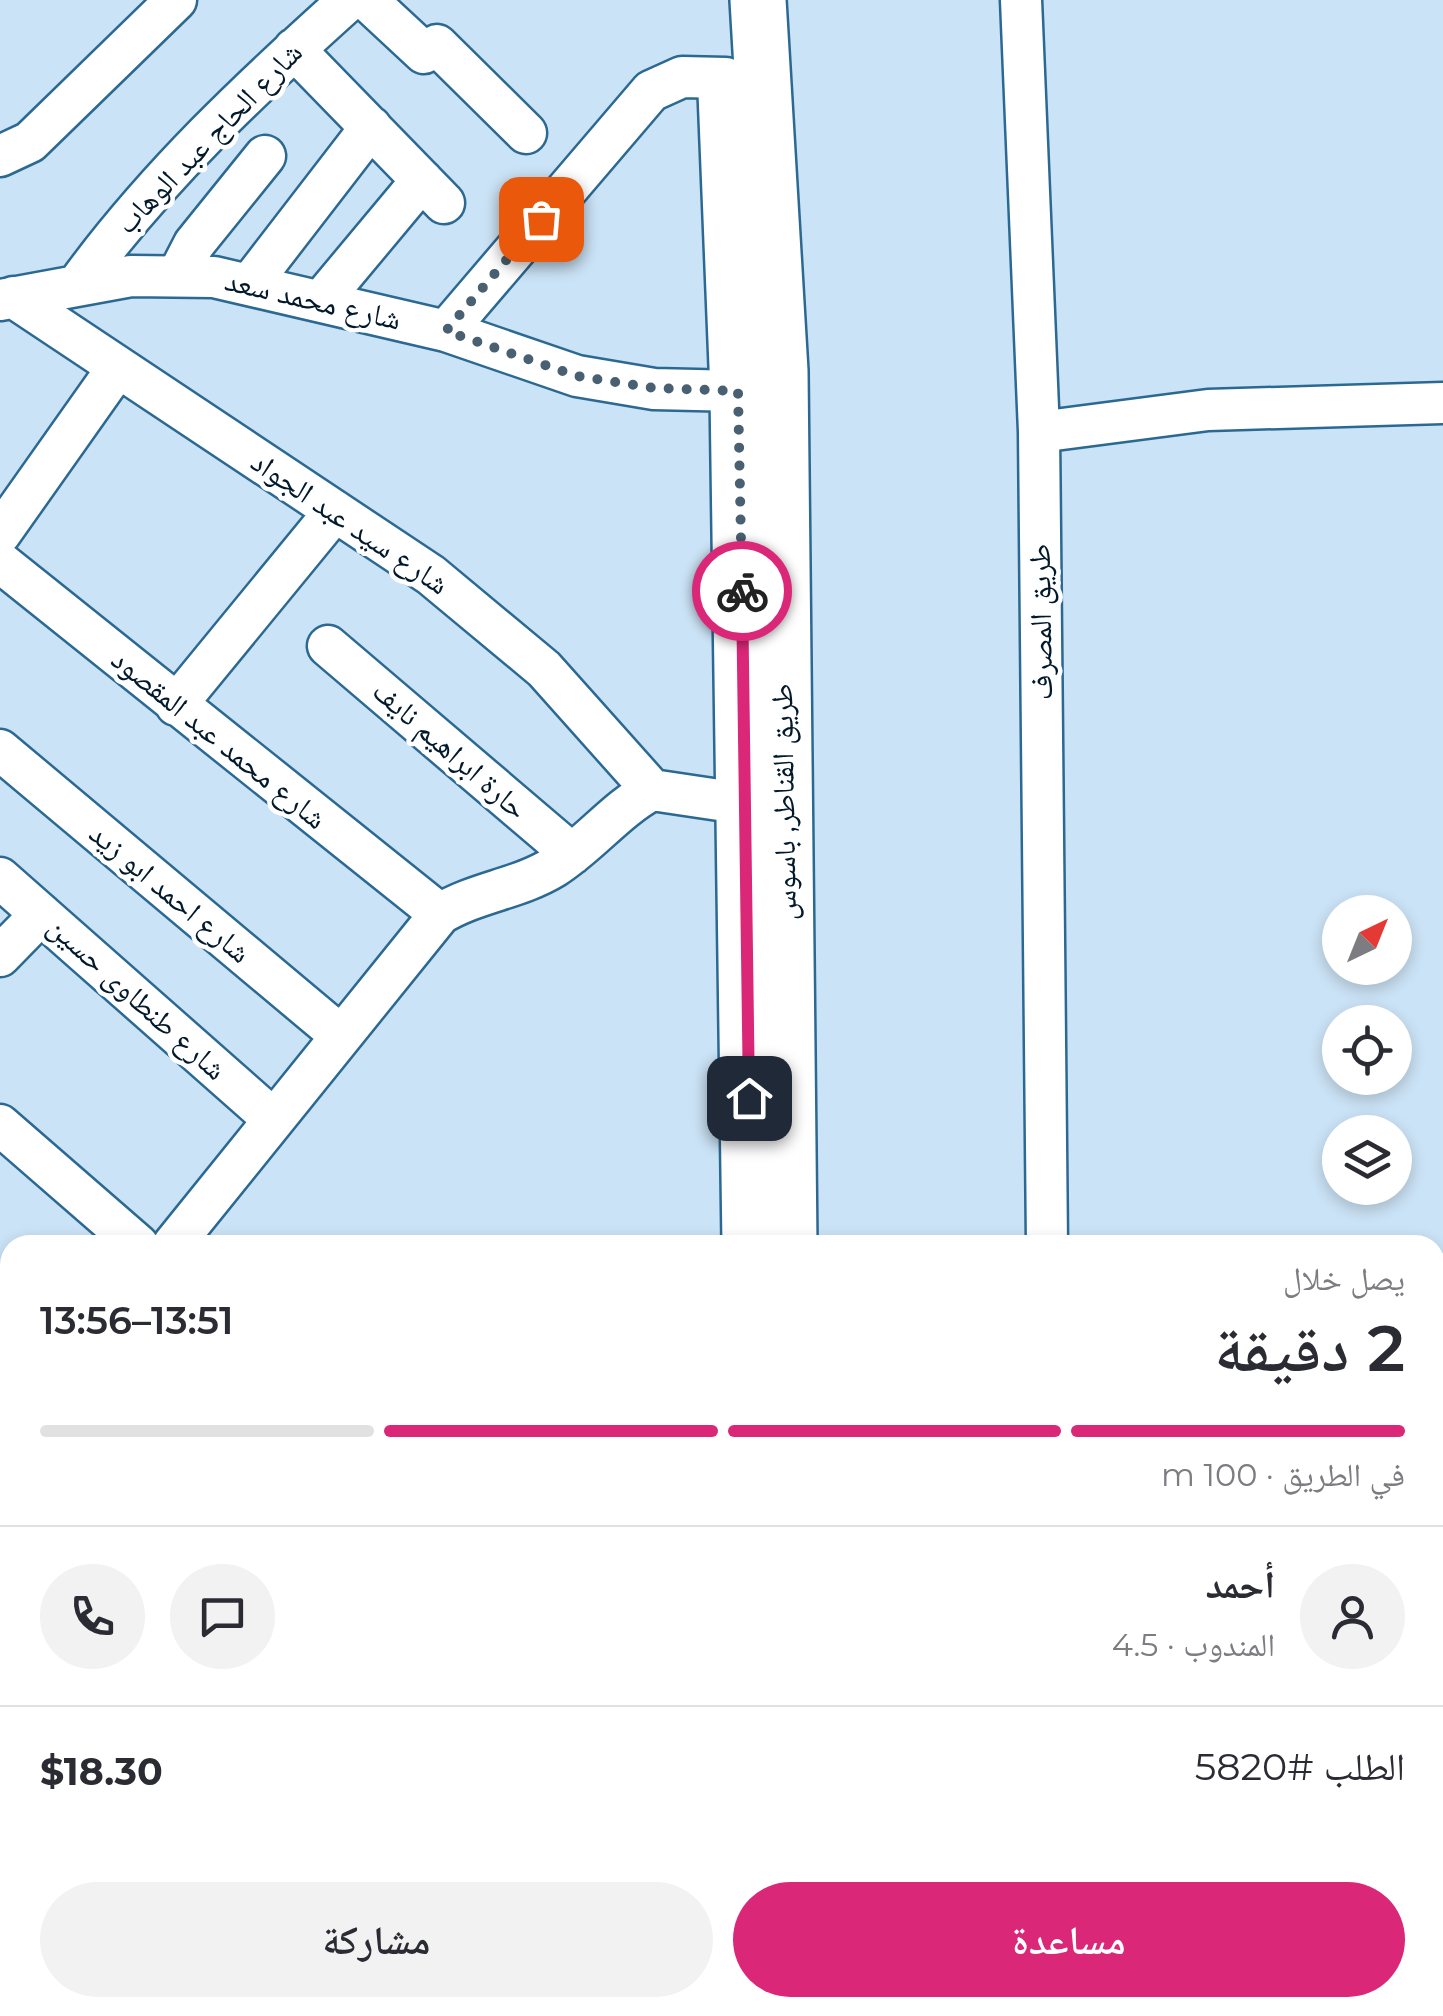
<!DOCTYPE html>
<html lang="ar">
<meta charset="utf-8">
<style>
:root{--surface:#fff;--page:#f2f2f3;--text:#2b2b33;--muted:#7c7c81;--line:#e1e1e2;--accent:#db2777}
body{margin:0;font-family:Montserrat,"Noto Naskh Arabic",sans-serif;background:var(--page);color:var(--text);direction:rtl;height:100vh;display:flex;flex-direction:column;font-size:38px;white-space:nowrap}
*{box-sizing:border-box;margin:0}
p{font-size:32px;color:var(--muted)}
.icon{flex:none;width:55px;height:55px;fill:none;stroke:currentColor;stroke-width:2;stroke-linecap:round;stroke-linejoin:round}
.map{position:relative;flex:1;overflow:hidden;direction:ltr}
.drawer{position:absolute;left:0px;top:1235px;width:1445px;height:782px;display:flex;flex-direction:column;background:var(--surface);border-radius:30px 30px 0 0;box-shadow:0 5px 15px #0003;direction:rtl}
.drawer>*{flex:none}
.needle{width:65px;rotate:43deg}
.buttons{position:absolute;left:1322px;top:895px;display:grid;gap:20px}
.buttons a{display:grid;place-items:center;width:90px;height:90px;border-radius:50%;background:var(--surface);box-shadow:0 5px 15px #0003;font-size:50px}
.pin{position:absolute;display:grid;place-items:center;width:85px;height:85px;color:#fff;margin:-42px;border-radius:20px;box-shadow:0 5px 15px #0006}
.courier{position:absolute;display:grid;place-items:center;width:100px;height:100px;margin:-50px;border:8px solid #db2777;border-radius:50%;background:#fff;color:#222;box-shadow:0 2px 12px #0007}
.summary em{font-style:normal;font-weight:600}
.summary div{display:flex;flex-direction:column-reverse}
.summary{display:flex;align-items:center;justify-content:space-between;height:170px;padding:0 40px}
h1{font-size:65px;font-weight:600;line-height:75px}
.bar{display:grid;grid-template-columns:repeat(4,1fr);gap:15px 10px;align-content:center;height:120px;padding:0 40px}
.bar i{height:12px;border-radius:8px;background:var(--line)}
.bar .on{background:var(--accent)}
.bar p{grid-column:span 4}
.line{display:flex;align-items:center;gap:25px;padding:0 40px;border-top:2px solid var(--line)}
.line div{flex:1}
.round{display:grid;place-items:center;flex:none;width:105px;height:105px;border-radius:52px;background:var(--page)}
.button{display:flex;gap:20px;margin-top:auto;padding:20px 40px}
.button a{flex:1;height:115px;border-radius:60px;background:var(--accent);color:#fff;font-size:40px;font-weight:600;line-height:115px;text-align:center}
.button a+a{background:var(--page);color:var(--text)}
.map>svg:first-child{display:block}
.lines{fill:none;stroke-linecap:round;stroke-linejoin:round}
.street-casing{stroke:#2c6992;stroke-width:45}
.secondary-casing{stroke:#2c6992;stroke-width:60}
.street{stroke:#fff;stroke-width:40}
.secondary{stroke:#fff;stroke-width:55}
.done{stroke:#486071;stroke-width:10;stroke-dasharray:0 18}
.route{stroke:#db2777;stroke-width:12}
.labels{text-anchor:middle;stroke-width:9;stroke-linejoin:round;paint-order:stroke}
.street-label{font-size:30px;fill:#01192a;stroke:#fff}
</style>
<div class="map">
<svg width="1443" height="2016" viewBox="0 0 1443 2016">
<rect width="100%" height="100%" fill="#cbe3f6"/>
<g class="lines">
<defs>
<path id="street" d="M367 0 424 53 437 45 526 133
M1021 0 1039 432 1047 1245
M294 49 444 203
M0 156 30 142 176 0
M178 275 194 244 265 156
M78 284C156 177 251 88 349 0
M250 284 371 127
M13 297 431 575 544 669 652 790
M0 300 131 276 214 277 446 331 577 376 654 389 738 391
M321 301 422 180
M446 331 651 91 682 77 726 78
M1039 432 1208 410 1443 403
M0 534 118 367
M0 562 440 914
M328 646 572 854
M176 705 335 511
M0 750 340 1035
M0 878 273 1119
M0 956 41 914
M0 1125 138 1245
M173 1245 440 914C476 892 518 889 554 867 590 844 615 810 652 790L746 804
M0 1319 10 1312
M1435 1719 1443 1715
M1435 1860 1436 1859
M648 2008 649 2016
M1059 2008V2016
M1090 2016 1109 2008"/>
<path id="secondary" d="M758 0 780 371 789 1245
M726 93 738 391 750 1245
M758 2008V2016
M798 2008V2016"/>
</defs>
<!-- street casing -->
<use href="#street" class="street-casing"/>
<!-- secondary casing -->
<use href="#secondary" class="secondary-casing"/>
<!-- street -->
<use href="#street" class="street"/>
<!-- secondary -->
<use href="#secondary" class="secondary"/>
</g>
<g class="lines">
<!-- done -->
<path class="done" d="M541 219 446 331 577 376 654 388 738 391 742 591"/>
<!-- route -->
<path class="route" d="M742 591 749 1098"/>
</g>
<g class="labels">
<!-- street labels -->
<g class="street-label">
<text transform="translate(209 138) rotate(-46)" y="10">شارع الحاج عبد الوهاب</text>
<text transform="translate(313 300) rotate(13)" y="10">شارع محمد سعد</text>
<text transform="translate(350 523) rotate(34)" y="10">شارع سيد عبد الجواد</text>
<text transform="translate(1041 622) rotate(-91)" y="10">طريق المصرف</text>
<text transform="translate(219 739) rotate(39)" y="10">شارع محمد عبد المقصود</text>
<text transform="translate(450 750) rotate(41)" y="10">حارة ابراهيم نايف</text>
<text transform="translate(784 802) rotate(-91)" y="10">طريق القناطر, باسوس</text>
<text transform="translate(170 893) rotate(40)" y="10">شارع احمد ابو زيد</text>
<text transform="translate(137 998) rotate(42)" y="10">شارع طنطاوى حسين</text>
</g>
</g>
</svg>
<div class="buttons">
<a><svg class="needle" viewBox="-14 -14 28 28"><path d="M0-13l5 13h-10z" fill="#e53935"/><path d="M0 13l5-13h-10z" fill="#7c7c81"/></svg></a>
<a><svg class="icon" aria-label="locate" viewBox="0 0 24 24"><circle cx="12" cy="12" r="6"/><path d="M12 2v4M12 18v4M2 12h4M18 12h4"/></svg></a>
<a><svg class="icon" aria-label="layers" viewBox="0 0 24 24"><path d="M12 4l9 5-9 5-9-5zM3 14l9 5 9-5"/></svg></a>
</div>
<div class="pin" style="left:541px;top:219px;background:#ea580c"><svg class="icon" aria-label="bag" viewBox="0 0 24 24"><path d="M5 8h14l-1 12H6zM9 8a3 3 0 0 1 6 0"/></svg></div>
<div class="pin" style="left:749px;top:1098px;background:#1f2937"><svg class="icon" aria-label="home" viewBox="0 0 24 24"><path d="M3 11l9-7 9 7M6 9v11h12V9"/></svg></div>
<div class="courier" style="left:742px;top:591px"><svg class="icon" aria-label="bike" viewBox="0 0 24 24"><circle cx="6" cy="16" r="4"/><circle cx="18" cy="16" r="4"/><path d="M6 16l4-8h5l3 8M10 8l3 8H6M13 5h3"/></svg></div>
<section class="drawer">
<div class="summary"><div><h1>2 دقيقة</h1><p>يصل خلال</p></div><em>13:51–13:56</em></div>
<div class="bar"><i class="on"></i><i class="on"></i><i class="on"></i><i></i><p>في الطريق · 100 m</p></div>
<div class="line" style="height:180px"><a class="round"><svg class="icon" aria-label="person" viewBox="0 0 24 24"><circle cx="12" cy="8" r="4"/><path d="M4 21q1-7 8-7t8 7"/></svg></a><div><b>أحمد</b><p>المندوب · 4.5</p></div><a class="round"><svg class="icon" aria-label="chat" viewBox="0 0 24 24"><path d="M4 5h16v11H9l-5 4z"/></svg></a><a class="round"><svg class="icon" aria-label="phone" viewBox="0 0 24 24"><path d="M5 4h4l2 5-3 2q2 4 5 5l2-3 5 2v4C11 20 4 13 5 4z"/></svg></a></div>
<div class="line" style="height:130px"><div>الطلب #5820</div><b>$18.30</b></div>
<div class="button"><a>مساعدة</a><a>مشاركة</a></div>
</section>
</div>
